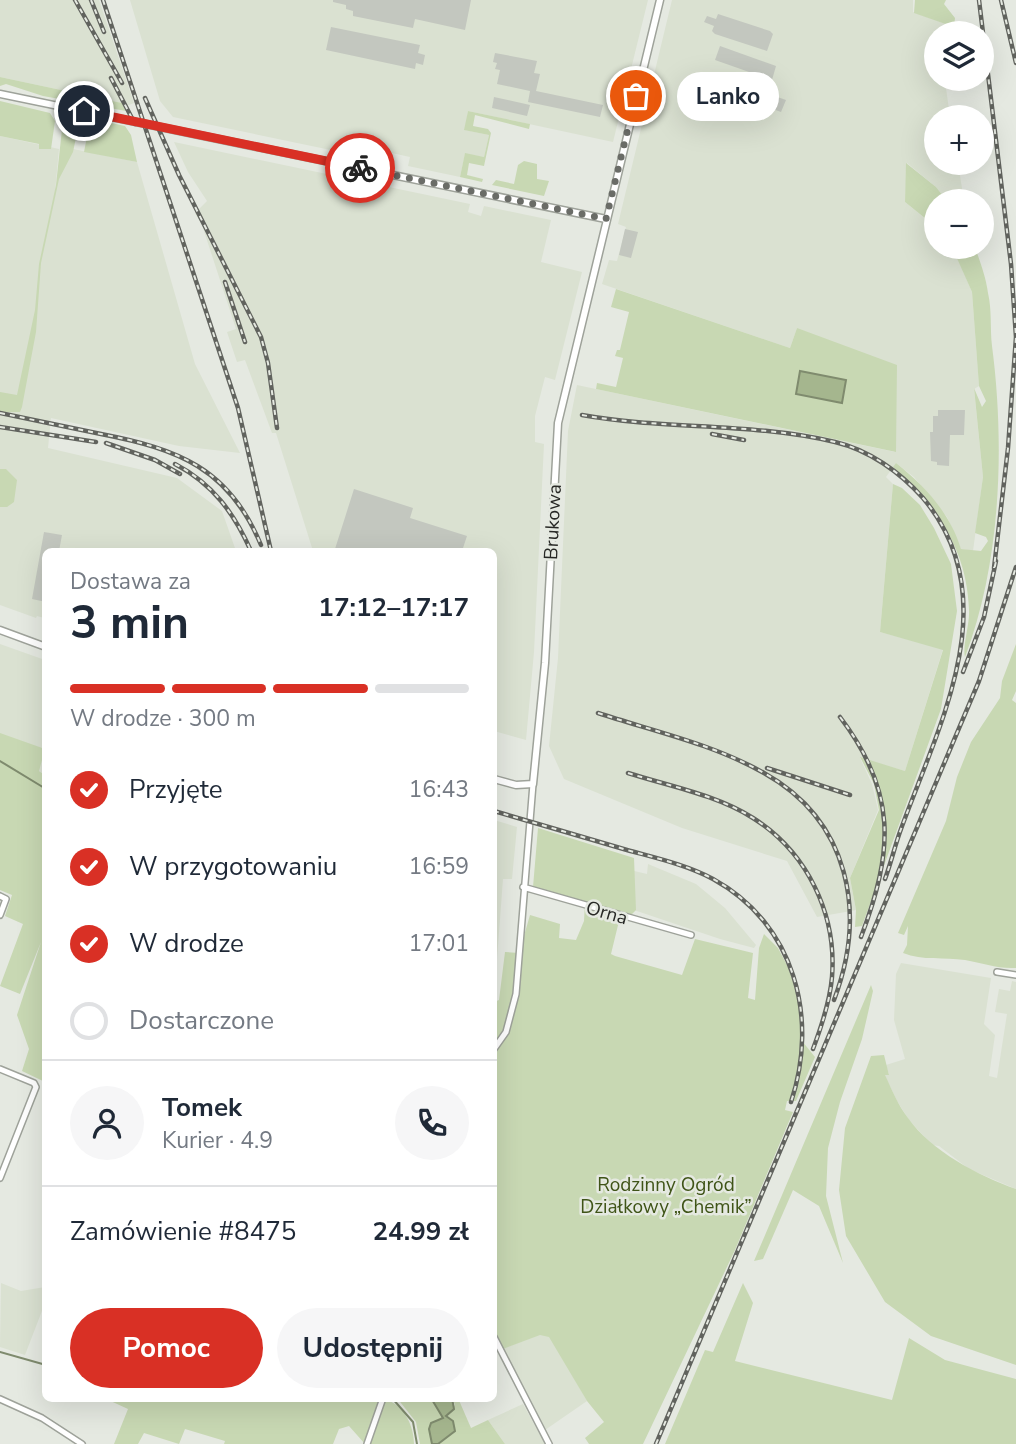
<!DOCTYPE html>
<html lang="pl">
<meta charset="utf-8">
<style>
:root{--surface:#fff;--page:#f6f6f7;--text:#1f2937;--muted:#747a83;--line:#e0e1e3;--accent:#d93025}
body{margin:0;font-family:"Nunito Sans",sans-serif;background:var(--page);color:var(--text);height:100vh;display:flex;flex-direction:column;font-size:26px;white-space:nowrap}
*{box-sizing:border-box;margin:0}
p{font-size:23px;color:var(--muted)}
.icon{flex:none;width:38px;height:38px;fill:none;stroke:currentColor;stroke-width:2;stroke-linecap:round;stroke-linejoin:round}
.map{position:relative;flex:1;overflow:hidden}
.side{position:absolute;left:42px;top:548px;width:455px;height:854px;display:flex;flex-direction:column;background:var(--surface);border-radius:10px;box-shadow:0 7px 28px #0002}
.side>*{flex:none}
.fabs{position:absolute;left:924px;top:21px;display:grid;gap:14px}
.fabs a{display:grid;place-items:center;width:70px;height:70px;border-radius:50%;background:var(--surface);box-shadow:0 7px 28px #0002;font-size:35px}
.pin{position:absolute;display:grid;place-items:center;width:60px;height:60px;color:#fff;margin:-30px;border:4px solid #fff;border-radius:50%;box-shadow:0 2px 7px #0007}
.courier{position:absolute;display:grid;place-items:center;width:70px;height:70px;margin:-35px;border:5px solid #d93025;border-radius:50%;background:#fff;color:#222;box-shadow:0 2px 9px #0007}
.bubble{position:absolute;height:49px;border-radius:24px;background:var(--surface);box-shadow:0 7px 28px #0002;font-size:23px;font-weight:700;line-height:49px;text-align:center}
.headline em{font-style:normal;font-weight:700}
.headline div{display:flex;flex-direction:column-reverse}
.headline{display:flex;align-items:center;justify-content:space-between;height:119px;padding:0 28px}
h1{font-size:46px;font-weight:700;line-height:52px}
.bar{display:grid;grid-template-columns:repeat(4,1fr);gap:10px 7px;align-content:center;height:84px;padding:0 28px}
.bar i{height:9px;border-radius:5px;background:var(--line)}
.bar .current{background:var(--accent)}
.bar p{grid-column:span 4}
.line{display:flex;align-items:center;gap:18px;padding:0 28px;border-top:2px solid var(--line)}
.line div{flex:1}
.round{display:grid;place-items:center;flex:none;width:74px;height:74px;border-radius:37px;background:var(--page)}
ol{padding:0 28px;list-style:none}
li{display:flex;align-items:center;gap:21px;height:77px}
li p{margin-inline-start:auto}
li .icon{padding:7px;border-radius:50%;background:var(--accent);color:#fff;stroke-width:4}
li:last-child{color:var(--muted)}
li i{width:38px;height:38px;border:4px solid var(--line);border-radius:50%}
.cta{display:flex;gap:14px;margin-top:auto;padding:14px 28px}
.cta a{flex:1;height:80px;border-radius:42px;background:var(--accent);color:#fff;font-size:28px;font-weight:700;line-height:80px;text-align:center}
.cta a+a{background:var(--page);color:var(--text)}
.map>svg:first-child{display:block}
.built{fill:#dae1d1}
.green{fill:#c8d8b3}
.water{fill:#a5b68e;stroke:#7f8b6e;stroke-width:2}
.lines{fill:none;stroke-linecap:round;stroke-linejoin:round}
.stream{stroke:#7f8b6e;stroke-width:2}
.building{fill:#c3c7bf}
.minor-casing{stroke:#9ea29a;stroke-width:8}
.tertiary-casing{stroke:#9ea29a;stroke-width:9}
.minor{stroke:#fff;stroke-width:5}
.tertiary{stroke:#fff;stroke-width:6}
.rail-casing{stroke:#61635e;stroke-width:4.5}
.rail{stroke:#e5e9e1;stroke-width:2;stroke-dasharray:5;stroke-linecap:butt}
.done{stroke:#6a6c67;stroke-width:7;stroke-dasharray:0 12.6}
.route{stroke:#d93025;stroke-width:9}
.labels{text-anchor:middle;stroke-width:5;stroke-linejoin:round;paint-order:stroke}
.street-label{font-size:19px;fill:#272825;stroke:#e5e9e1}
.park-label{font-size:19px;fill:#3f5417;stroke:#e5e9e1}
</style>
<div class="map">
<svg width="1016" height="1444" viewBox="0 0 1016 1444">
<rect width="100%" height="100%" fill="#e5e9e1"/>
<!-- built -->
<path class="built" d="M0 0H99L134 103 124 107 122 103 0 77Z
M130 0H648L613 142 468 111 465 130 489 135 484 157 465 154 460 177 408 166 410 157 378 150 371 149 369 158 173 117 160 101Z
M672 0H913V12L954 27V33H936V79H960L961 89 946 88 950 117H936V163H958L964 201H947L936 187 907 163 905 202 936 227V247H953L972 292 979 386 974 389 983 477 973 551 961 549 947 517 914 477 896 463 886 477 893 484 880 632 943 649 905 771 860 758 872 784 878 810 850 878 856 910 851 911 817 917 787 861 682 828 564 779 549 746 558 658 568 431 577 385 895 452 797 328 790 348 602 284 609 260 617 261 626 227 618 224Z
M0 136 59 149 55 192 59 177 73 149 137 162 195 364 240 453 179 446 51 418 48 448 177 478 222 511 236 551H46L45 622 44 618 37 616 36 618 0 605Z
M174 142 470 204 468 212 481 216 484 206 551 220 541 262 582 272 555 380 545 377 535 416V442L544 444 534 652 526 740 494 731V551H313L276 433H272L245 360 237 362 227 332 236 329 202 225 195 213 207 201 188 172Z
M0 644 45 660V776L0 736Z
M494 820 517 827 512 879H503L494 999Z
M648 864 696 884 725 908 756 945 754 948 720 939 622 906 630 870 647 874Z
M901 963 991 978 984 1024 995 1035 989 1076 997 1078 1007 1014 995 1012 999 989 1010 991 1012 981 1016 982V1189L969 1169 939 1146 932 1145 909 1120 897 1101 884 1074H889L886 1065 905 1059 894 1020 896 974Z
M1 1283 21 1291 45 1287 43 1297 45 1303 25 1355 0 1347Z
M546 1328 587 1401 545 1430 503 1349Z
M523 1404 545 1444H505L488 1420Z"/>
<!-- green -->
<path class="green" d="M915 0H946L944 4 955 18 954 27 914 13Z
M0 77 122 103 126 111 43 96 6 84 0 86Z
M0 101 50 113 55 121 51 149H39V144L0 136Z
M468 111 530 124 529 129 475 115 473 126 488 129 491 133 484 166 469 163 467 175 483 179 482 182 460 177 465 153 484 157 489 135 464 130Z
M93 119 125 126 131 135 137 162 84 152 90 121Z
M63 120 79 123 73 152 59 179 41 263 36 332 22 407 20 412H0V392L17 395 35 310 39 264 56 185Z
M524 161 537 164V179L549 181 544 196 492 185 496 180 514 184 518 165Z
M906 163 936 187 947 201H936V227L905 202Z
M952 247H975C980 262 986 277 988 293 992 310 990 329 992 346 1005 445 1001 563 965 657 962 647 970 624 969 610 967 548 936 507 893 467L896 463C925 486 950 513 961 549L981 551 988 541 986 537 975 533 983 477 974 388 982 407 986 401 979 386 972 292Z
M616 289 790 348 797 328 897 365 896 452 596 389 597 383 616 387 623 358 615 356 617 350H620L629 312 611 307Z
M0 469H6L17 480 14 502 7 507H0Z
M893 484 902 488 920 505 934 528 951 564 957 611 941 709 862 926 855 927 856 910 850 878 879 810 874 784 860 757 905 771 943 650 880 632Z
M1016 644V691L1012 700 1016 703V968C997 969 983 963 965 960 944 957 923 961 903 953L907 945 908 926 904 935 898 933 946 821 957 777 971 742 1000 698 1002 681Z
M0 733 45 749 39 771 46 776 45 1082 22 1071 29 1049 17 1015 41 942 20 994 0 986 23 924 5 916 12 895 0 890Z
M538 828 634 858 636 910 631 915 625 914 619 921 611 954 615 956 682 975 695 939 753 953 748 998 755 1000 759 948 764 934 778 948 788 967 798 996 802 1041 815 1057 796 1101H787L785 1110 793 1112 735 1250 643 1444H589L585 1438 604 1422 587 1401 549 1337 540 1335 503 1349 494 1332V1002L499 1000 505 952 519 953 530 915 560 924 559 938 576 940 584 921 585 902 533 887Z
M871 985 873 991 862 1039 840 1102 828 1148 826 1196 843 1263 819 1206 793 1190 763 1259 754 1261Z
M884 1055 889 1075H885C892 1090 898 1105 908 1118 931 1151 979 1176 1016 1189V1365L931 1336 885 1302 846 1236 839 1190 845 1128 871 1056Z
M743 1283 753 1303 735 1361 892 1400 909 1338 945 1360 1016 1379V1444H665L705 1350 713 1352Z
M104 1398H374L383 1405 387 1400C405 1406 414 1427 414 1444H365L349 1426 339 1429 333 1444H224L225 1441 185 1429 179 1444 144 1433 138 1444H114L128 1409Z
M397 1398H431L443 1418 429 1429 432 1444H420L416 1422Z
M452 1398H458L471 1428 488 1420 505 1444H434L452 1434 453 1421 445 1416 455 1405Z"/>
<!-- water -->
<path class="water" d="M800 371 846 380 842 403 796 394Z
M431 1398H452L454 1409 446 1416 453 1421 455 1431 438 1444H432L429 1429 431 1423 443 1418Z"/>
<g class="lines">
<!-- stream -->
<path class="stream" d="M0 761 46 789
M0 1352 46 1365
M392 1398 413 1422 417 1444"/>
</g>
<!-- building -->
<path class="building" d="M333 0H471L465 30 415 19 413 28 353 16V11L346 9V5L333 2Z
M718 14 770 31 773 34 767 51 715 34 712 31 714 26 704 22 707 16 716 19Z
M331 27 420 45 418 53 425 55 423 65 416 63 415 69 326 50Z
M720 46 776 66 772 80 715 60Z
M495 53 537 61 534 73 540 74 536 91 603 105 600 117 528 102 530 91 497 84 500 70 495 69 497 63 493 62Z
M766 93 786 100 781 112 762 105Z
M494 97 530 105 527 116 492 108Z
M625 229 638 232 631 258 619 255Z
M938 410H965L964 435H950L949 466 937 465V462L931 461 930 432H933V416H938Z
M354 489 413 508 410 518 467 536 462 551H343L335 549Z
M44 532 62 535 59 551H46V602L32 599Z"/>
<g class="lines">
<defs>
<path id="minor" d="M523 887 691 935
M0 896 6 899 0 915
M997 972 1016 975
M494 1049 506 1032 516 994 533 784
M0 1069 34 1083 36 1087 0 1178
M494 1337 549 1444
M0 1399 42 1418 82 1444
M367 1444 383 1398"/>
<path id="tertiary" d="M0 94 606 219
M0 630 46 647
M494 779 516 785 533 784 545 663 558 423 660 0"/>
</defs>
<!-- minor casing -->
<use href="#minor" class="minor-casing"/>
<!-- tertiary casing -->
<use href="#tertiary" class="tertiary-casing"/>
<!-- minor -->
<use href="#minor" class="minor"/>
<!-- tertiary -->
<use href="#tertiary" class="tertiary"/>
<defs>
<path id="rail" d="M75 0 122 83
M91 0 104 32
M103 0 238 408 271 551
M979 0 1011 264 1016 337 1008 448 994 568
M1001 0 1016 63
M111 78 135 124
M145 98 179 175 261 337 268 363 277 428
M225 282 245 342
M0 413C34 420 67 427 101 434 178 449 229 468 261 545
M582 415C665 430 751 422 835 442 869 450 900 472 923 498 1008 599 939 724 901 829 895 845 891 863 885 879
M0 427 96 442
M712 434 744 440
M106 443 155 460 180 474
M175 464C213 484 234 513 251 551
M963 672 984 617 996 561
M598 713C653 731 713 744 764 773 850 821 867 913 834 1000
M840 717C897 792 894 850 861 937
M767 768 850 795
M628 773C669 786 717 795 753 818 807 852 837 914 832 977 830 1001 822 1025 813 1049
M494 811C538 824 583 837 627 850 656 858 687 865 713 879 795 924 819 1018 791 1102
M656 1444 979 681 1016 567"/>
</defs>
<!-- rail casing -->
<use href="#rail" class="rail-casing"/>
<!-- rail -->
<use href="#rail" class="rail"/>
</g>
<g class="lines">
<!-- done -->
<path class="done" d="M360 168 606 219 636 96"/>
<!-- route -->
<path class="route" d="M84 111 360 168"/>
</g>
<g class="labels">
<!-- street labels -->
<g class="street-label">
<text transform="translate(552 522) rotate(-87)" y="7">Brukowa</text>
<text transform="translate(607 912) rotate(16)" y="7">Orna</text>
</g>
<!-- park labels -->
<g class="park-label">
<text x="666" y="1191">Rodzinny Ogród<tspan x="666" dy="22">Działkowy „Chemik”</tspan></text>
</g>
</g>
</svg>
<div class="fabs">
<a><svg class="icon" aria-label="layers" viewBox="0 0 24 24"><path d="M12 4l9 5-9 5-9-5zM3 14l9 5 9-5"/></svg></a>
<a>+</a>
<a>−</a>
</div>
<div class="pin" style="left:636px;top:96px;background:#ea580c"><svg class="icon" aria-label="bag" viewBox="0 0 24 24"><path d="M5 8h14l-1 12H6zM9 8a3 3 0 0 1 6 0"/></svg></div>
<div class="pin" style="left:84px;top:111px;background:#1f2937"><svg class="icon" aria-label="home" viewBox="0 0 24 24"><path d="M3 11l9-7 9 7M6 9v11h12V9"/></svg></div>
<div class="courier" style="left:360px;top:168px"><svg class="icon" aria-label="bike" viewBox="0 0 24 24"><circle cx="6" cy="16" r="4"/><circle cx="18" cy="16" r="4"/><path d="M6 16l4-8h5l3 8M10 8l3 8H6M13 5h3"/></svg></div>
<div class="bubble" style="left:677px;top:72px;width:102px">Lanko</div>
<section class="side">
<div class="headline"><div><h1>3 min</h1><p>Dostawa za</p></div><em>17:12–17:17</em></div>
<div class="bar"><i class="current"></i><i class="current"></i><i class="current"></i><i></i><p>W drodze · 300 m</p></div>
<ol>
<li><svg class="icon" aria-label="check" viewBox="0 0 24 24"><path d="M5 12l5 5 9-10"/></svg>Przyjęte<p>16:43</p></li>
<li><svg class="icon" aria-label="check" viewBox="0 0 24 24"><path d="M5 12l5 5 9-10"/></svg>W przygotowaniu<p>16:59</p></li>
<li><svg class="icon" aria-label="check" viewBox="0 0 24 24"><path d="M5 12l5 5 9-10"/></svg>W drodze<p>17:01</p></li>
<li><i></i>Dostarczone</li>
</ol>
<div class="line" style="height:126px"><a class="round"><svg class="icon" aria-label="person" viewBox="0 0 24 24"><circle cx="12" cy="8" r="4"/><path d="M4 21q1-7 8-7t8 7"/></svg></a><div><b>Tomek</b><p>Kurier · 4.9</p></div><a class="round"><svg class="icon" aria-label="phone" viewBox="0 0 24 24"><path d="M5 4h4l2 5-3 2q2 4 5 5l2-3 5 2v4C11 20 4 13 5 4z"/></svg></a></div>
<div class="line" style="height:91px"><div>Zamówienie #8475</div><b>24.99 zł</b></div>
<div class="cta"><a>Pomoc</a><a>Udostępnij</a></div>
</section>
</div>
